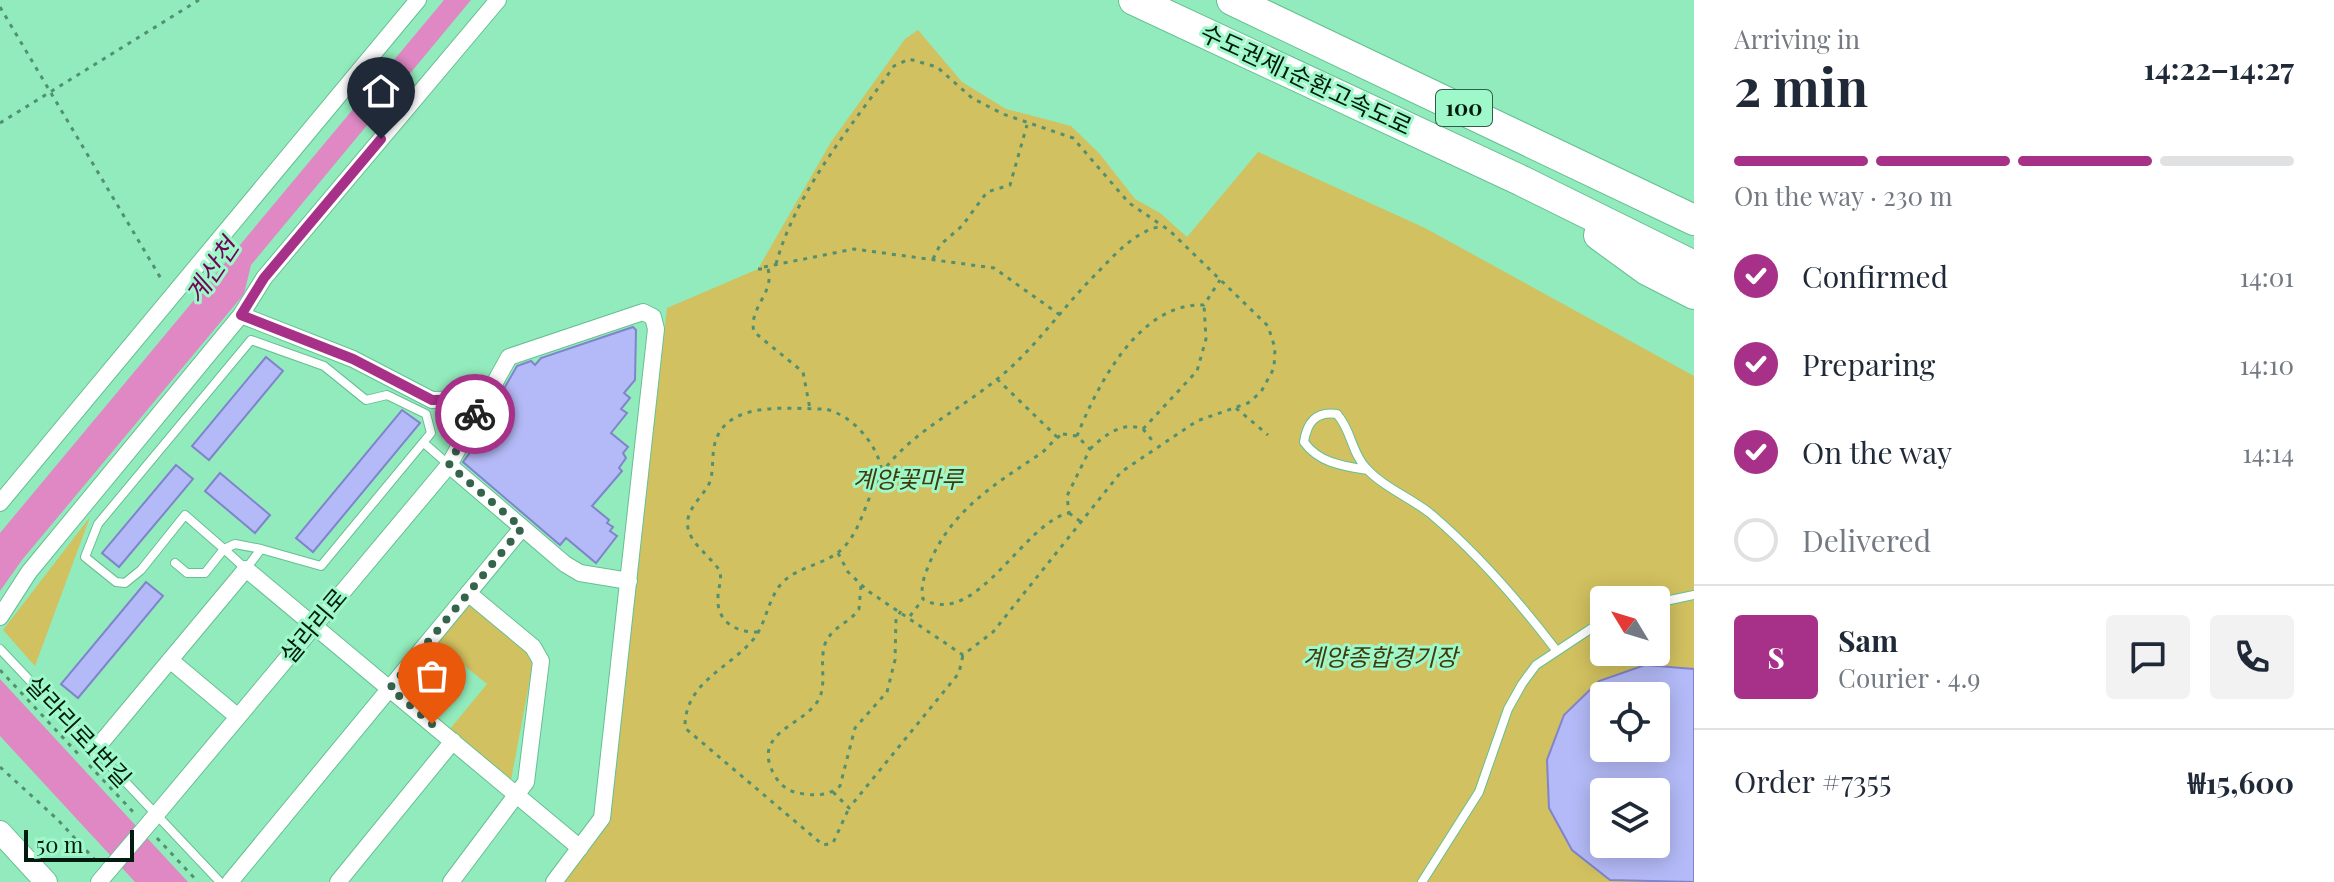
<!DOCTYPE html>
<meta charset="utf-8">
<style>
:root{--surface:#fff;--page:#f2f2f3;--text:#1f2937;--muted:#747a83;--line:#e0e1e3;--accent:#a73088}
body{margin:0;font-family:"Playfair Display","Noto Sans KR",serif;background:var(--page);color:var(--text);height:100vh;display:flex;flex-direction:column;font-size:30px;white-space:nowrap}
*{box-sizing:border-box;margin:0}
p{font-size:26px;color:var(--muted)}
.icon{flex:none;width:44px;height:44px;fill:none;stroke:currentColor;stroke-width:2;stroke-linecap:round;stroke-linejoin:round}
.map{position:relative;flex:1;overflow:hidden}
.drawer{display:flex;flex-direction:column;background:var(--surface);width:640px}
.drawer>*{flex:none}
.needle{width:52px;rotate:308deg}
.tools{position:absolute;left:1590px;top:586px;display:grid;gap:16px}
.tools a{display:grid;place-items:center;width:80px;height:80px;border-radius:8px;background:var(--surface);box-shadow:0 4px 20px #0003;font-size:40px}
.scale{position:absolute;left:24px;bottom:20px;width:110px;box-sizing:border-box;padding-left:8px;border:4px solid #011b0e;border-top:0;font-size:22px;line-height:28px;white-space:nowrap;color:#011b0e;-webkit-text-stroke:6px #9ff8c9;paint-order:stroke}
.pin{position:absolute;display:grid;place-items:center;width:68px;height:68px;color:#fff;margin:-82px -34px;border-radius:50% 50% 50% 0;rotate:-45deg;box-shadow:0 0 8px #0007}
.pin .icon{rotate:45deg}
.courier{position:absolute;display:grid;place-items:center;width:80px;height:80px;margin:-40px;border:6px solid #a73088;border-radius:50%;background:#fff;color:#222;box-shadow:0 2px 10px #0007}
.headline em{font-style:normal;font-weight:700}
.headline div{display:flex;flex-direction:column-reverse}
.headline{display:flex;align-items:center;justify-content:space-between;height:136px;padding:0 40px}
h1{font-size:52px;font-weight:700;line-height:60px}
.bar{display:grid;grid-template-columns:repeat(4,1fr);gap:12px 8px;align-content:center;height:96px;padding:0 40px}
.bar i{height:10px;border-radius:6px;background:var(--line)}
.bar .selected{background:var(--accent)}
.bar p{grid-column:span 4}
.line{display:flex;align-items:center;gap:20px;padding:0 40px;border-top:2px solid var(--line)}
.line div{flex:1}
.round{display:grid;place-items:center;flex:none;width:84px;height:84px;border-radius:8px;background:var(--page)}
ol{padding:0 40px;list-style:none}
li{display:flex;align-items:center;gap:24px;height:88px}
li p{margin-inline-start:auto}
li .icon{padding:8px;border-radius:50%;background:var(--accent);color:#fff;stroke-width:4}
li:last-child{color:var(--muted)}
li i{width:44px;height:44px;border:4px solid var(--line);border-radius:50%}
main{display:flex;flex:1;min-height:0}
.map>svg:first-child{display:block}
.green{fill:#d1c160;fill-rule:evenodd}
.water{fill:#e088c4}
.building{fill:#b4baf7;stroke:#7f84cc;stroke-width:2;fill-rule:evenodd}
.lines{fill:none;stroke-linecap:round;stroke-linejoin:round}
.service-casing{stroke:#67bf92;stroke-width:10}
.minor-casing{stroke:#67bf92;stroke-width:18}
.secondary-casing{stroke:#67bf92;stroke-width:24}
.motorway-casing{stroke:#67bf92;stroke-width:32}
.path{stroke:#529070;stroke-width:3;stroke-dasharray:4 6;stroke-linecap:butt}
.service{stroke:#fff;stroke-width:8}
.minor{stroke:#fff;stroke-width:16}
.secondary{stroke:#fff;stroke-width:22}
.motorway{stroke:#fff;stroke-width:30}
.minor-bridge-casing{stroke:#67bf92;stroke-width:18;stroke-linecap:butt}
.minor-bridge{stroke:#fff;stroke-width:16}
.done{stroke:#34644b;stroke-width:8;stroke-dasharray:0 14.4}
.route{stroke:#a73088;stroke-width:10}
.labels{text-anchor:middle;stroke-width:6;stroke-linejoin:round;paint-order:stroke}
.shield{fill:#9ff8c9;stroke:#305d46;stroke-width:2}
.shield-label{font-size:22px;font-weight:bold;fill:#011b0e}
.street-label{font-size:24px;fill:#011b0e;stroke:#9ff8c9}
.park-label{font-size:24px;font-style:italic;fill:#423a0c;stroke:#9ff8c9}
.water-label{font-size:26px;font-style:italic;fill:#72025a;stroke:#9ff8c9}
</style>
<main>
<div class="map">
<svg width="1694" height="882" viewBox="0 0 1694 882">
<rect width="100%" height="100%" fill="#92ebbc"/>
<!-- green -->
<path class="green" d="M918 30 962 82 1006 109 1071 126 1099 153 1135 199 1160 213 1187 237 1258 152 1425 228 1694 376V882H563L610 819 667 308 758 269 831 142 905 39ZM1604 600H1656V652H1604ZM1604 696H1656V748H1604ZM1604 792H1656V844H1604Z
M90 517 35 666 3 630Z
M469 602 532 654 533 663 511 780 450 729 487 684 435 642Z"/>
<!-- water -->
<path class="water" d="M444 0H471L251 265 244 294 22 560 0 591V533Z
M0 679 188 882H135L0 736Z"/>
<!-- building -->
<path class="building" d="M633 327 636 330 635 380 624 393 630 398 621 409 627 413 611 433 628 447 623 453 626 458 619 468 622 471 592 506 609 520 607 523 613 527 610 531 617 536 596 563 566 538 560 545 463 462 494 420 489 415 517 366 531 361 535 365 541 358Z
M266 357 283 371 209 460 192 446Z
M402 410 420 423 313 552 296 538Z
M176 465 193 479 119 567 102 553Z
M220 473 270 515 255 533 205 491Z
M146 582 163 596 78 698 61 684Z
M1645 665 1694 669V882L1610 880 1572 850 1549 808 1547 760 1564 715 1599 681ZM1604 696H1656V748H1604ZM1604 792H1656V844H1604Z"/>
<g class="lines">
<defs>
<path id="service" d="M424 443 449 465
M1367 470C1343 466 1319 463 1304 442 1307 422 1316 411 1337 414 1352 431 1351 452 1366 468 1383 487 1411 498 1431 514 1479 555 1518 600 1556 650
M175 563 187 573H205L224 549 246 569 261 549 321 566 431 433 426 414 387 395 366 400 324 366 251 340 98 524 85 557 116 582 125 583 141 570 185 515 224 549 235 544 261 549
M1656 603 1694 595
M0 649 220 882
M1422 882 1479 792 1508 709 1522 684 1536 665 1604 620"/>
<path id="minor" d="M241 315 264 278 498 0
M449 465 565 564 580 573 629 581
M0 503 418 0
M0 617 29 572 241 315 353 359 432 400 483 399
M170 660 238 717
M95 750 246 569 580 848
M150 822 449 465 509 357 643 312 653 317 656 329 602 818 554 882
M99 882 110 869
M230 882 522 528
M338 882 453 741
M451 882 526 782 541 661 533 647 468 593"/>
<path id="secondary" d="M0 832 46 882"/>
<path id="motorway" d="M1134 0 1522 181 1694 266
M1232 0 1694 220
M1599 235 1647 270 1694 294"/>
</defs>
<!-- service casing -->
<use href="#service" class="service-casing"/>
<!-- minor casing -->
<use href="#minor" class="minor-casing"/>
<!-- secondary casing -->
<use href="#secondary" class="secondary-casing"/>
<!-- motorway casing -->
<use href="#motorway" class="motorway-casing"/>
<!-- path -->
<path class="path" d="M0 7 163 282
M0 123 199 0
M933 259 940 245 962 226 987 192 1010 185 1027 125
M776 264C796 191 851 127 894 66L909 59 937 67 972 98 1003 114 1073 138 1129 203 1163 226
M764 267 854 249 994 268 1060 315
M758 269H768C775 293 748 308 754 332L803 372 810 409
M997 379 1057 437
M1236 408 1268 435
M1143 429 1197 371 1206 339 1204 305
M1063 434 1077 436 1090 449 1067 496 1069 513C1024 522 976 630 923 599 920 586 925 574 930 562 952 510 995 484 1040 454 1049 448 1053 439 1063 434Z
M1077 436C1097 386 1139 302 1204 305L1220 280
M1090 449C1105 435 1122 421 1143 429L1155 444
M1069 513 1081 522
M838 553 848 572 868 591 963 655 993 632 1121 472 1197 421 1248 403 1261 392 1274 368 1275 348 1268 326 1171 232 1163 226C1135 230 1114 256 1095 275 1062 308 1037 346 1001 376 962 409 915 429 883 471 867 494 863 526 845 546 828 565 800 565 783 582 769 596 767 619 756 636 732 668 684 681 685 728L823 845 833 843 849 808
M861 586 859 609C849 624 832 626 825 644 819 662 827 683 819 699 805 726 749 732 775 776 782 788 792 793 805 794 818 796 830 795 840 786L855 728 887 692 895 660 896 618 901 611
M910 616 923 599
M758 632C737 633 716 622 718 597 718 588 722 581 720 571 705 549 673 534 695 504 700 496 709 488 711 478 714 463 711 449 718 435 735 401 791 409 825 409 852 415 878 444 882 472
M0 670 81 757
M89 765 136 815
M0 767 58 820 96 861
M833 792 849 808 959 673 963 655
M157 838 198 882"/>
<!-- service -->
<use href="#service" class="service"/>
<!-- minor -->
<use href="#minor" class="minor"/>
<!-- secondary -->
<use href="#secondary" class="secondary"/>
<!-- motorway -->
<use href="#motorway" class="motorway"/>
<defs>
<path id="minor-bridge" d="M110 869 150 822"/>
</defs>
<!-- minor-bridge casing -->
<use href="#minor-bridge" class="minor-bridge-casing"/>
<!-- minor-bridge -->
<use href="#minor-bridge" class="minor-bridge"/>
</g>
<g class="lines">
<!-- done -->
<path class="done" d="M432 724 390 688 522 528 449 465 475 414"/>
<!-- route -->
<path class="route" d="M381 139 264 278 241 315 353 359 432 400 483 399 475 414"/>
</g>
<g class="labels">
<!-- shield labels -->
<rect class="shield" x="1436" y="90" width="56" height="36" rx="6"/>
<g class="shield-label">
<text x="1464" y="116">100</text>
</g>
<!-- street labels -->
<g class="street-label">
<text transform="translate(1306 80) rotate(25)" y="8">수도권제1순환고속도로</text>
<text transform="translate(314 626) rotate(-50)" y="8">살라리로</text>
<text transform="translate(78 732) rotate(47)" y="8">살라리로1번길</text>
</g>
<!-- park labels -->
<g class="park-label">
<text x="908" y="488">계양꽃마루</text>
<text x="1380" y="666">계양종합경기장</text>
</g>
<!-- water labels -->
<g class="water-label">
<text transform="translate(212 271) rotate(-56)" y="9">계산천</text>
</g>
</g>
</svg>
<div class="tools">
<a><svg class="needle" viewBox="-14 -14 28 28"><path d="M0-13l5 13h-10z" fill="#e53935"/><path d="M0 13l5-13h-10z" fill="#747a83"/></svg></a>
<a><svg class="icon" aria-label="locate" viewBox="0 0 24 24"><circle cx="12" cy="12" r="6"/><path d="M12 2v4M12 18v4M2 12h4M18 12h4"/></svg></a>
<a><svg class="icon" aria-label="layers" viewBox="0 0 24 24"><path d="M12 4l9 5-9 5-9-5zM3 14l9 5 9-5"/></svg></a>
</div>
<div class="scale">50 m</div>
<div class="pin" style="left:432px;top:724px;background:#ea580c"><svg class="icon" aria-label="bag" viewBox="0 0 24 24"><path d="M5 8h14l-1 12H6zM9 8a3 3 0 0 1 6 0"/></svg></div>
<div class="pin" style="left:381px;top:139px;background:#1f2937"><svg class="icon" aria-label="home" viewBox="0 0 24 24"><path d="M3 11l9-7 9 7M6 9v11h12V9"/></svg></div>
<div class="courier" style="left:475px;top:414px"><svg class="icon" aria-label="bike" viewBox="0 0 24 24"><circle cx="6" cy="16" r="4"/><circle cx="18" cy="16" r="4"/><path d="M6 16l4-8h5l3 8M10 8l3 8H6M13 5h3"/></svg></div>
</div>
<section class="drawer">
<div class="headline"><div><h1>2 min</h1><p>Arriving in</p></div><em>14:22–14:27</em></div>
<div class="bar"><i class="selected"></i><i class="selected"></i><i class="selected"></i><i></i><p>On the way · 230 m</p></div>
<ol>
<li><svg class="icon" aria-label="check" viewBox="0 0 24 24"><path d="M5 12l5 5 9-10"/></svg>Confirmed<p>14:01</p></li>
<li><svg class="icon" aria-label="check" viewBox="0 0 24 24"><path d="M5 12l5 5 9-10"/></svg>Preparing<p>14:10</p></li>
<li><svg class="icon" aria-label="check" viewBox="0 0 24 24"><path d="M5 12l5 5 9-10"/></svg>On the way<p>14:14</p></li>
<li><i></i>Delivered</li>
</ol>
<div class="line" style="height:144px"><b class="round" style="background:var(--accent);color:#fff">S</b><div><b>Sam</b><p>Courier · 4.9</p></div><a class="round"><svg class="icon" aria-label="chat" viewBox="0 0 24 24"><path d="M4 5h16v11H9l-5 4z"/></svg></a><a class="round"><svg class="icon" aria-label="phone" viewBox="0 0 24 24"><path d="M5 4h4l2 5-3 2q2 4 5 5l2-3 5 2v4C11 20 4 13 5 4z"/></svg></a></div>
<div class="line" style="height:104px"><div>Order #7355</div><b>₩15,600</b></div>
</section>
</main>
